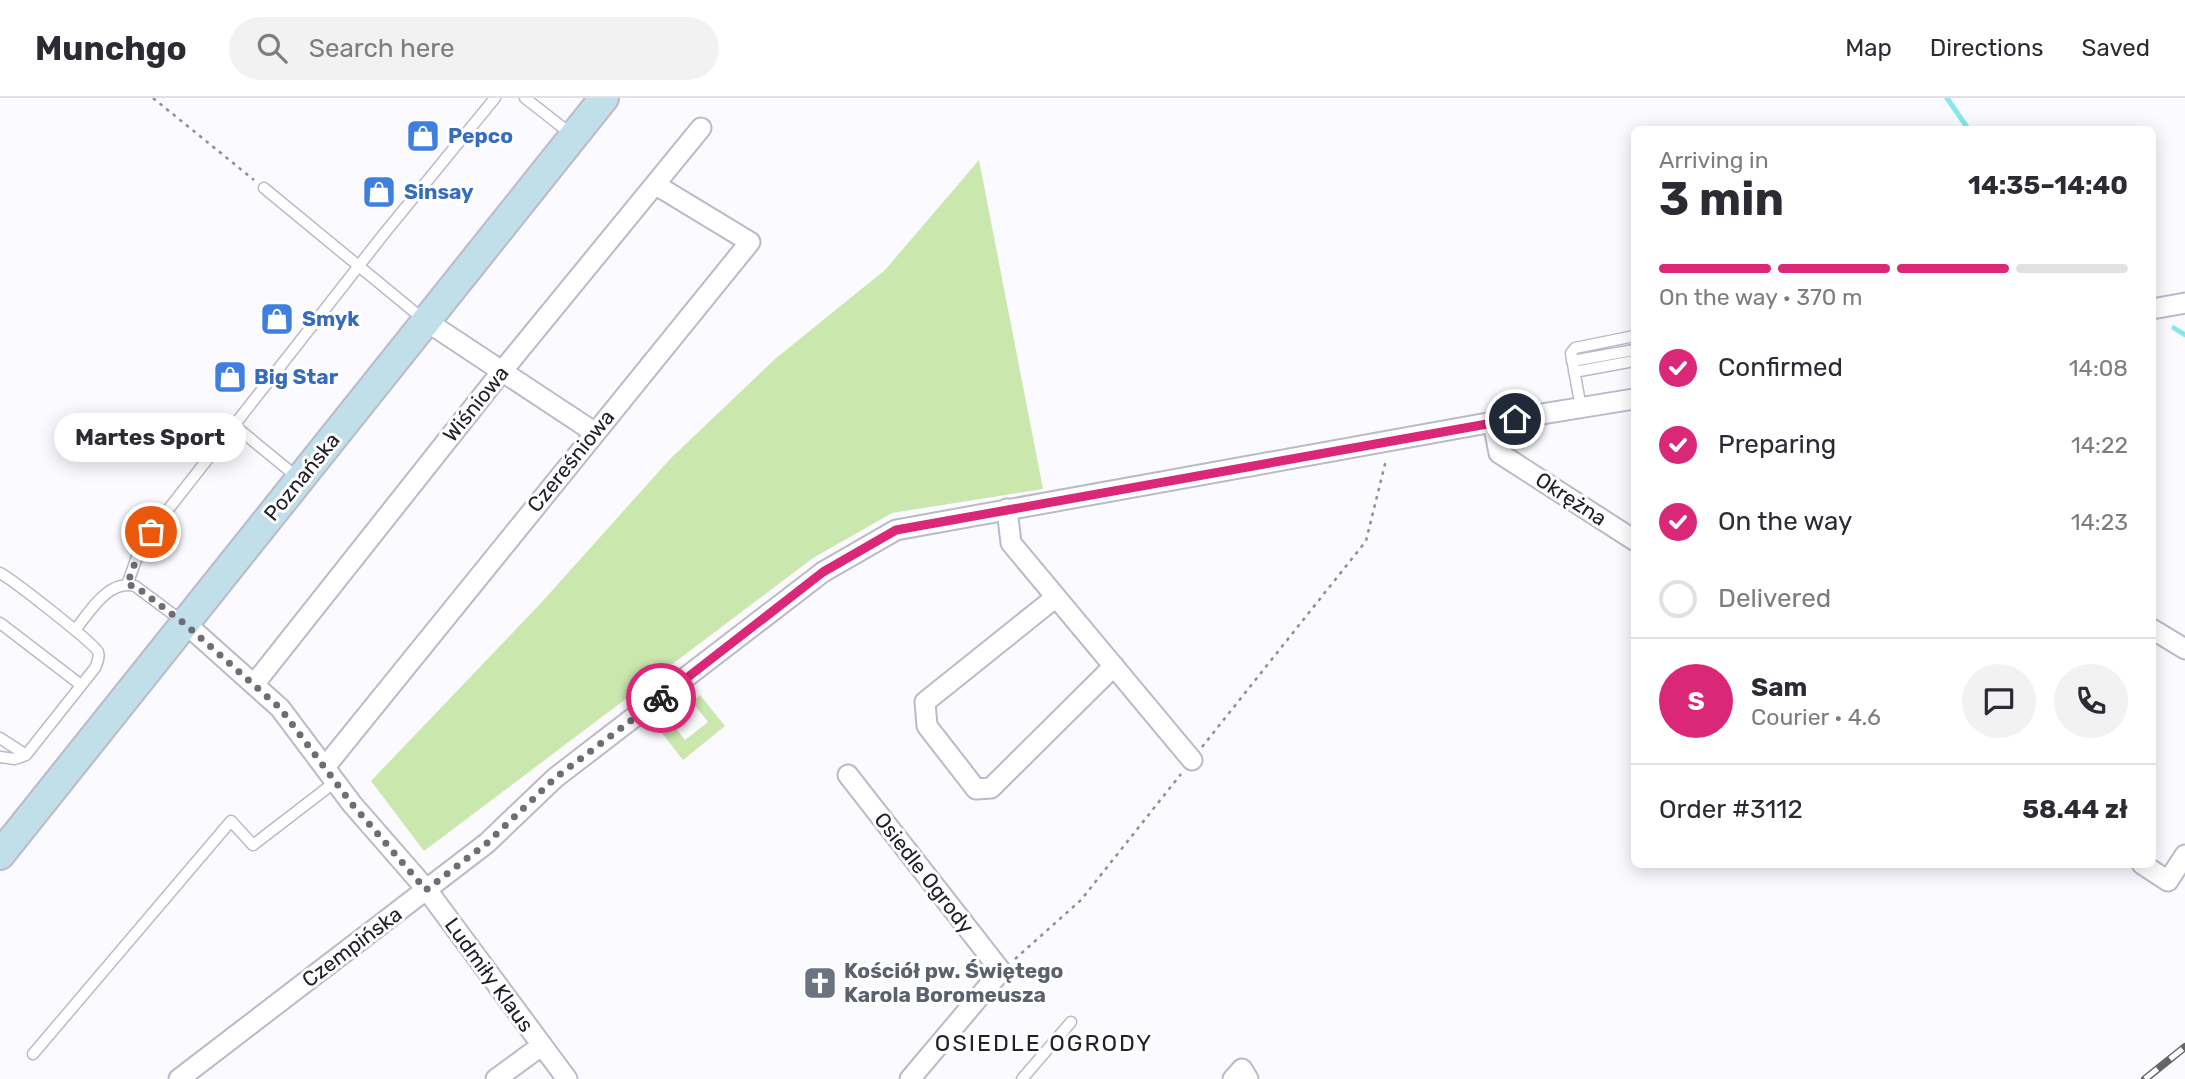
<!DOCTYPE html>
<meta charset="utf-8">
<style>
:root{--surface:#fff;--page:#f2f2f3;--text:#2b2b33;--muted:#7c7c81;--line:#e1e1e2;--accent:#db2777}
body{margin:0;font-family:Rubik,sans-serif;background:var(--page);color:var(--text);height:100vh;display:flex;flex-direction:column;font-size:26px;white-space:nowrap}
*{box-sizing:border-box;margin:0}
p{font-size:23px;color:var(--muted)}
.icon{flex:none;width:38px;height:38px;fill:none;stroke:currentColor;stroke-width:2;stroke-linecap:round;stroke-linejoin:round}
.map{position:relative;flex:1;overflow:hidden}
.details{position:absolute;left:1631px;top:28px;width:525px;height:742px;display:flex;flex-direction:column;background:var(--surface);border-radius:10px;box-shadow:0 4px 18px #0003}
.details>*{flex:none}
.pin{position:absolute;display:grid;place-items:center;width:60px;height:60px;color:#fff;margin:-30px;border:4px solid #fff;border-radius:50%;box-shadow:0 2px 7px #0007}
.courier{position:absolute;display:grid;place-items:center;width:70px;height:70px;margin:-35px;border:5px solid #db2777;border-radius:50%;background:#fff;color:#222;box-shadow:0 2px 9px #0007}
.bubble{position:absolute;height:49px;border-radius:24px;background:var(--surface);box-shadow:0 4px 18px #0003;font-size:23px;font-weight:700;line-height:49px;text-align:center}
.overview em{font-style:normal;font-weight:700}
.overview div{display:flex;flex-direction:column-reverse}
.overview{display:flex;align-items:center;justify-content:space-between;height:119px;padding:0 28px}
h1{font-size:46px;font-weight:700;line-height:52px}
.bar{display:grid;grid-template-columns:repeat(4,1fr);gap:10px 7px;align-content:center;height:84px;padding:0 28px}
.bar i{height:9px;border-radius:5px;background:var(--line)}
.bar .current{background:var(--accent)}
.bar p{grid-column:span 4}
.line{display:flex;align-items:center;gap:18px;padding:0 28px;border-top:2px solid var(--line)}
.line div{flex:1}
.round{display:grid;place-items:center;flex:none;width:74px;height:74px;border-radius:37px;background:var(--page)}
ol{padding:0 28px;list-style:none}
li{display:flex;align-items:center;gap:21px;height:77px}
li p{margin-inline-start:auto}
li .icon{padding:7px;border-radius:50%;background:var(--accent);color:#fff;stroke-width:4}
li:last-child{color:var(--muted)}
li i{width:38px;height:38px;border:4px solid var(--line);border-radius:50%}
header{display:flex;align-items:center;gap:42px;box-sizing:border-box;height:98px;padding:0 35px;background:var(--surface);border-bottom:2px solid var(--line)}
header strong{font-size:33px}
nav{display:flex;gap:38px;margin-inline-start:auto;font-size:24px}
.search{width:490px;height:63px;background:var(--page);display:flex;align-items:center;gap:18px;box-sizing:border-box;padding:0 24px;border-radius:38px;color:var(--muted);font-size:26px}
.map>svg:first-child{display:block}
.green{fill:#cae7ae}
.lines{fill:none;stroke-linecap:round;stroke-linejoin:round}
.stream{stroke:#88e7ec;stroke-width:5}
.lane-casing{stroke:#bbb9ca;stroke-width:13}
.street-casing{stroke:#bbb9ca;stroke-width:23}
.secondary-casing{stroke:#bbb9ca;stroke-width:32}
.path{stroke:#8e8e93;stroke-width:2.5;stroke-dasharray:3.5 5;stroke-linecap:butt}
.lane{stroke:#fff;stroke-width:10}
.street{stroke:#fff;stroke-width:19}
.secondary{stroke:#c1dfe9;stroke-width:28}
.rail-casing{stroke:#65656a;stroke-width:8}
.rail{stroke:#fff;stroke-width:5;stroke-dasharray:16;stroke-linecap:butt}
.done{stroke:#6d6d73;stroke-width:7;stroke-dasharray:0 12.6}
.route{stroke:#db2777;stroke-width:9}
.labels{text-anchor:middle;stroke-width:6;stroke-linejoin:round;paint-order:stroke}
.shop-label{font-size:21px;font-weight:bold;fill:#366cbe;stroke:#fff;text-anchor:start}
.street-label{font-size:21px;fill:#212127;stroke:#fff}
.worship-label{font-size:21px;font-weight:bold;fill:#5b616d;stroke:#fff;text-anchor:start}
.neighbourhood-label{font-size:23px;letter-spacing:2px;fill:#212127;stroke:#fff}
</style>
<header>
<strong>Munchgo</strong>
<div class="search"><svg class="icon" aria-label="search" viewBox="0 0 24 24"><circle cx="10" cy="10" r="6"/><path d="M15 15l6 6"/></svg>Search here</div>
<nav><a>Map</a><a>Directions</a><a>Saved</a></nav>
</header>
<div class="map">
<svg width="2185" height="981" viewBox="0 0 2185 981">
<rect width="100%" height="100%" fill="#fbfbff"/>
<!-- green -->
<path class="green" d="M979 62 1043 391 892 415 813 460 424 753 371 683 541 505 670 361 775 261 885 172Z
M700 597 725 628 683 662 658 630 669 622 685 642 708 624 692 604Z"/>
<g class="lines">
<!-- stream -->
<path class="stream" d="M1947 0 1969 32
M2174 230 2185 237"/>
<defs>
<path id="lane" d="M525 0 571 36
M264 90 423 221
M1572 263 1634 252
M1574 274 1634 263
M1581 310 1571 255 1575 250 1634 238
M235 328 297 379
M0 475C12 481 95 546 98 554 100 560 97 565 95 570L26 657 15 661 0 659
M127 487 142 445 383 137 495 0
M0 525 81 587
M75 532C89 515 108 481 135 488L182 523
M0 640 26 657
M33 956 231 723 253 747 335 684
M1022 981 1071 924"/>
<path id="street" d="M2152 211 2185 205
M426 223 594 334
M1493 324 1499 355 1634 442
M1007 411 1011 445 1192 662
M1056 499 925 604 927 628 976 691 991 690 1114 568
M185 525 280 610 352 706 427 792 567 981
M2152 531 2185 551
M255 585 503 272 701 30
M325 669 750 144 656 87
M848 677 1001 873 910 981
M2142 766 2168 783 2185 757
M179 981 487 745 555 680 823 474 896 432 1493 324 1634 301
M496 981 541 948
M1233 981 1242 971 1248 981"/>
<path id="secondary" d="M0 757 604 0"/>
</defs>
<!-- lane casing -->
<use href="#lane" class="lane-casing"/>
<!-- street casing -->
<use href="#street" class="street-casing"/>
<!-- secondary casing -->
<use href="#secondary" class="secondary-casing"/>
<!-- path -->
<path class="path" d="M153 0 254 82
M1202 649 1366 443 1386 362
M1015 861 1081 802 1181 676"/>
<!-- lane -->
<use href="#lane" class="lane"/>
<!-- street -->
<use href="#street" class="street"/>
<!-- secondary -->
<use href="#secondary" class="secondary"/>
<defs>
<path id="rail" d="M2145 981 2185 949"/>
</defs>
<!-- rail casing -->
<use href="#rail" class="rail-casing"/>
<!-- rail -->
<use href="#rail" class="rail"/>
</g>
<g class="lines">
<!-- done -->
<path class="done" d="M151 434 142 445 127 487 135 488 185 526 280 610 352 706 426 792 487 745 555 680 661 600"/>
<!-- route -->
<path class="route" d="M661 600 823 474 896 432 1515 321"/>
</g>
<!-- icons -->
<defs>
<symbol id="shop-square" viewBox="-11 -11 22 22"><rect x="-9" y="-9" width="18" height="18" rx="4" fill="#3f7fe0" stroke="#fff"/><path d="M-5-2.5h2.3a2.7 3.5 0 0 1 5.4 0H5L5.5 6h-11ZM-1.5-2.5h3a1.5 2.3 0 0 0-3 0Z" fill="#fff"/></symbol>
<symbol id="church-square" viewBox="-11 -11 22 22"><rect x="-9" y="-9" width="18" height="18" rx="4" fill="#6b7280" stroke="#fff"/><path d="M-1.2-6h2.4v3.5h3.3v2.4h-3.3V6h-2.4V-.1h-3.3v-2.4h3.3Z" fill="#fff"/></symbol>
</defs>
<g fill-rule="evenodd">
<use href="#shop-square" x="404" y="19" width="38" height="38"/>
<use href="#shop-square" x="360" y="75" width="38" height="38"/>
<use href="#shop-square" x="258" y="202" width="38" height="38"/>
<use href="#shop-square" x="211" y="260" width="38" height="38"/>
<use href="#church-square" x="801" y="866" width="38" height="38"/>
</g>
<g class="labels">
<!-- shop labels -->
<g class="shop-label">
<text x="448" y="45">Pepco</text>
<text x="404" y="101">Sinsay</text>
<text x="302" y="228">Smyk</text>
<text x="254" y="286">Big Star</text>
</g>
<!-- street labels -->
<g class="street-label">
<text transform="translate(476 306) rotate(-51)" y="7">Wiśniowa</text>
<text transform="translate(571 363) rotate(-51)" y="7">Czereśniowa</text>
<text transform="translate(302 379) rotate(-51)" y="7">Poznańska</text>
<text transform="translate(1571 401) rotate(33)" y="7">Okrężna</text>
<text transform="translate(924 775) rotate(52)" y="7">Osiedle Ogrody</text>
<text transform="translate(352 849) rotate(-37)" y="7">Czempińska</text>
<text transform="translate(489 877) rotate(54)" y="7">Ludmiły Klaus</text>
</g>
<!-- worship labels -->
<g class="worship-label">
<text x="844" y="880">Kościół pw. Świętego<tspan x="844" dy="24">Karola Boromeusza</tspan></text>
</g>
<!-- neighbourhood labels -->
<g class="neighbourhood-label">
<text x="1044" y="953">OSIEDLE OGRODY</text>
</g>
</g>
</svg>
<div class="pin" style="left:151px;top:434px;background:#ea580c"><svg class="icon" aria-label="bag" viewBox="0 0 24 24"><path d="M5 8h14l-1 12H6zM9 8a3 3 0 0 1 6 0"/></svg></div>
<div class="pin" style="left:1515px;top:321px;background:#1f2937"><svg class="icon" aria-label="home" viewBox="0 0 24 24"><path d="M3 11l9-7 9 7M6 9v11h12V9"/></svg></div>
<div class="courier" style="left:661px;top:600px"><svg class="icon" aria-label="bike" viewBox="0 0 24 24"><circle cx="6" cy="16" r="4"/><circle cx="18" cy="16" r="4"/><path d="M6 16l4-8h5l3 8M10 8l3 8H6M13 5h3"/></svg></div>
<div class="bubble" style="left:54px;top:315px;width:192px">Martes Sport</div>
<section class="details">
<div class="overview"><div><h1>3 min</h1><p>Arriving in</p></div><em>14:35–14:40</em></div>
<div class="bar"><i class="current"></i><i class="current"></i><i class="current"></i><i></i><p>On the way · 370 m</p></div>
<ol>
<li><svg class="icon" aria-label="check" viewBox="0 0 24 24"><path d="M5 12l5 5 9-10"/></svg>Confirmed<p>14:08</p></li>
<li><svg class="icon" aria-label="check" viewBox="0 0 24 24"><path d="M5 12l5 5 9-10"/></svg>Preparing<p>14:22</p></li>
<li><svg class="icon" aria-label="check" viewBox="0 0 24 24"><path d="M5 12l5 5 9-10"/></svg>On the way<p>14:23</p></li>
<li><i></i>Delivered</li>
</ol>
<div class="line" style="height:126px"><b class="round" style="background:var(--accent);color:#fff">S</b><div><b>Sam</b><p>Courier · 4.6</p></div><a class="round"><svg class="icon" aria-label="chat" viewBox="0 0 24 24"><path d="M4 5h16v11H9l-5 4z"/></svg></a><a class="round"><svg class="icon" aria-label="phone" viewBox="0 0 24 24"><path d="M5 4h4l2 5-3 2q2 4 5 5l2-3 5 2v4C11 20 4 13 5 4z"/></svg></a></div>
<div class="line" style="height:91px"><div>Order #3112</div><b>58.44 zł</b></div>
</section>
</div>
